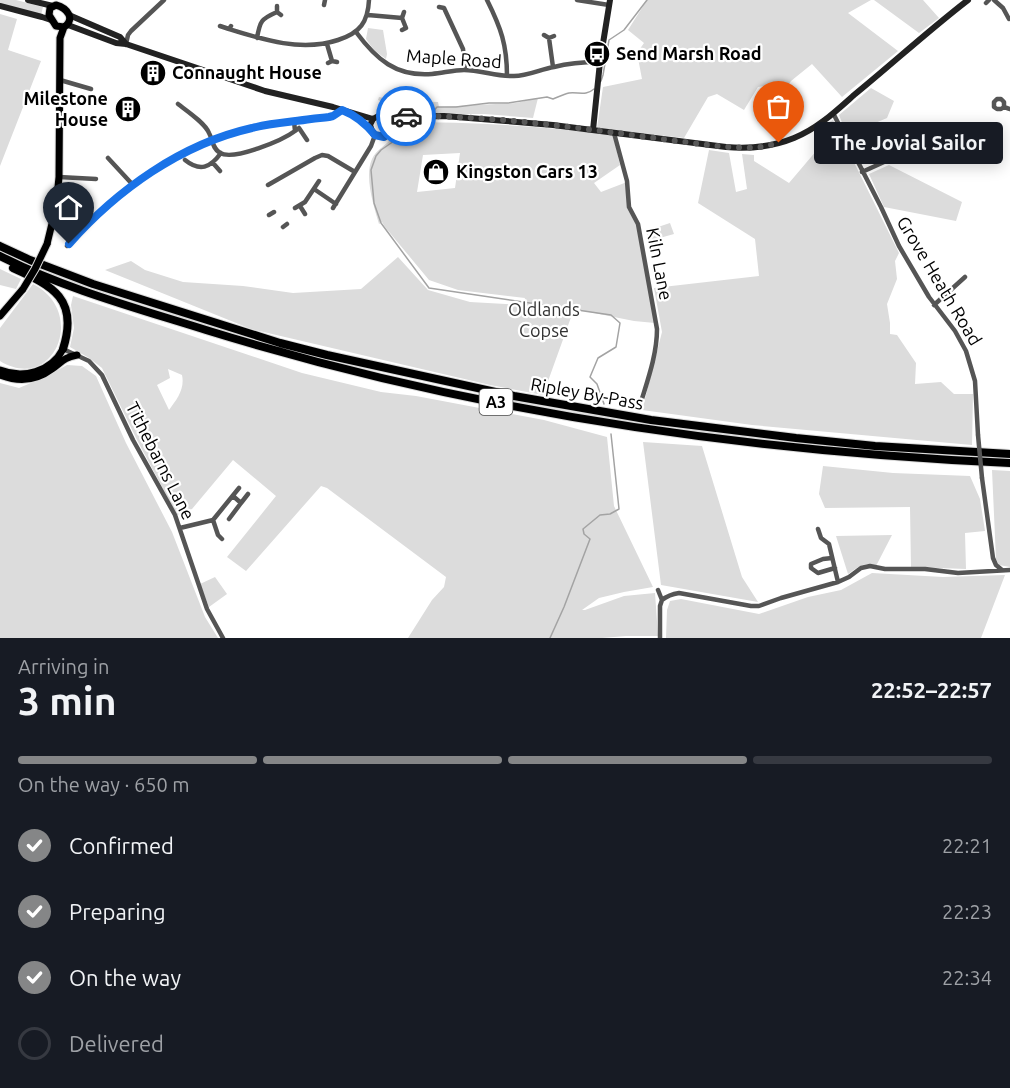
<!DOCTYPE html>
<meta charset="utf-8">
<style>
:root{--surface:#171b24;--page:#20242c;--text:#f1f3f6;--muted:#9ea1a6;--line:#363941;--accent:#858687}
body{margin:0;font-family:Ubuntu,sans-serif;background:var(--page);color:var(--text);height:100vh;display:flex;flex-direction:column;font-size:22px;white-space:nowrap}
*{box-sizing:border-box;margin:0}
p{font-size:20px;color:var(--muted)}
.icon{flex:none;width:33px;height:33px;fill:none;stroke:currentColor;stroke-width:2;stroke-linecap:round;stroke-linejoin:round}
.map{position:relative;height:638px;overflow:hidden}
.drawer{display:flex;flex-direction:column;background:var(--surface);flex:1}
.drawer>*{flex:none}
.pin{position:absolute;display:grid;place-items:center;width:51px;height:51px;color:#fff;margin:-62px -26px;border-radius:50% 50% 50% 0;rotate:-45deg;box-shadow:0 0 6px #0007}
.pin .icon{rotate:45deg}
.courier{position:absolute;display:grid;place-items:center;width:60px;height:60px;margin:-30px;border:4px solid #1a73e8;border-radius:50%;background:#fff;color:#222;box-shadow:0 2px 8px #0007}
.bubble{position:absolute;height:42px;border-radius:6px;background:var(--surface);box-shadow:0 3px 15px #0003;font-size:20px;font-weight:700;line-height:42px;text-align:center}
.overview em{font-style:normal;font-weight:700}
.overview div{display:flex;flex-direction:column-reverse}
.overview{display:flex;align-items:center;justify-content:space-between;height:102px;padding:0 18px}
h1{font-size:39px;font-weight:700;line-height:45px}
.bar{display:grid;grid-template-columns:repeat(4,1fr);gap:9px 6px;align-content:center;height:72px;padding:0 18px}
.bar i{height:8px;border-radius:4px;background:var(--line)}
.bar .on{background:var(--accent)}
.bar p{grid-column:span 4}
ol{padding:0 18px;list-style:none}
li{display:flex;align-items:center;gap:18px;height:66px}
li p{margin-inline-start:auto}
li .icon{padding:6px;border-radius:50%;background:var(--accent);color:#fff;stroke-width:4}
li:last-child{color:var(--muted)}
li i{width:33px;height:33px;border:3px solid var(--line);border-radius:50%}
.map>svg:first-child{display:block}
.green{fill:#dcdcdc;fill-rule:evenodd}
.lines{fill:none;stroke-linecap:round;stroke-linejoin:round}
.stream{stroke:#a3a3a3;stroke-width:1.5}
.primary-casing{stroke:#dbdbdb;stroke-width:9}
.highway-casing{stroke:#dbdbdb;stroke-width:10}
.street{stroke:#555;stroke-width:4.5}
.secondary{stroke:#222;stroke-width:6}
.primary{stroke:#000;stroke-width:7}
.highway{stroke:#000;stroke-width:8}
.primary-bridge-casing{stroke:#dbdbdb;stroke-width:9;stroke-linecap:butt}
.street-bridge{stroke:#555;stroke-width:4.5}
.primary-bridge{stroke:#000;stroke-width:7}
.done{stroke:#595959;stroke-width:6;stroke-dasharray:0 10.8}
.route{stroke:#1a73e8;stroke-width:8}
.labels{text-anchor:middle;stroke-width:4.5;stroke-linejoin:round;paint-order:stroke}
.shield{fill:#fff;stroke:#4c4c4c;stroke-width:1.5}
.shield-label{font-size:16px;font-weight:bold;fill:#000}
.poi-label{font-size:18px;font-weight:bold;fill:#000;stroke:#fff;text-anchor:start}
.street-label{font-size:18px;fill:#000;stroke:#fff}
.park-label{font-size:18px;fill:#333;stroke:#fff}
</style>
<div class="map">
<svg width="1010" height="638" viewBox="0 0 1010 638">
<rect width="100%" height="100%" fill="#fff"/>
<!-- green -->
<path class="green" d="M0 0H16L43 7 41 15 0 4Z
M647 0H871L848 13 898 51 842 97 812 64 791 81 779 98 771 85 758 87 744 110 717 94 708 97 684 138 597 128 603 87 642 79 637 53 644 43 628 30Z
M874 0H923L939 18 919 33Z
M0 14 17 19 8 50 41 61 0 166Z
M368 28 383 30 387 54 386 59 374 50 366 39Z
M871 88 894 101 887 118 847 135 839 115Z
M379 97 398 101 438 102 439 107 516 103 538 98 533 118 484 114H420L403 112 378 100Z
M833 120 899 253 895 261 897 279 887 304 890 323V334L897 335 916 363 915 384 941 382 954 394H973L972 445 752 425 642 410 662 332 654 288 759 276 755 239 698 203 709 150 729 153 736 192 747 189 742 154 754 155V161L789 183 817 150 819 138 815 130Z
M400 122C471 122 542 126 613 135L620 165 594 183 601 192 627 182 628 201 638 225 655 323 634 321 574 309 543 395 490 385 251 329 105 270 131 261 145 270 183 282 243 286 293 293 361 289 398 257 428 290 470 302 523 305 525 298 458 290 429 280 385 227 382 222 379 224C374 207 364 177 372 159 376 150 385 146 391 139 395 134 397 127 400 122ZM460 153 455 188 417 192 423 155Z
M889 165 962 202 956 221 884 207 869 174Z
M670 223 674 234 649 241 646 231Z
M0 269 21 279 16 289 0 285Z
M33 284C88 312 54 394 0 361V328Z
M73 296 302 373 381 392 416 396 544 420 607 437 614 506 653 587 624 592 599 598 582 610H585L624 596 655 593 658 636H626L602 638H408L432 600 444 587 446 577 327 488 321 486 246 571 227 557 276 496 233 460 192 509 177 515 137 440 102 368 89 358 70 347 74 328 71 305ZM168 369 182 375C185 389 177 399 169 410L157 385 170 378Z
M67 365 82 366 96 376 126 443 172 532 205 617 218 638H0V383L19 388 45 377Z
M643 442 702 446 742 577 758 602 661 585Z
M823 466 893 473 970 476 980 499 985 531 965 533 966 569 911 567 910 507 825 508 819 494Z
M992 470 1010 471V567L999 565 996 559Z
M892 535 876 566C864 561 858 567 848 574L836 536Z
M872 573 943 577 1005 575 981 638H666L667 610 670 601 681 599 759 614 808 597 841 590Z
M215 577 227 594 209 607 200 584Z"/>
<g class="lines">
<!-- stream -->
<path class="stream" d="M601 81 603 75 609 40 624 30 647 0
M430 115 437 107H456L489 103H508L547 97 553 99C558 97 564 94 569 93 579 92 586 96 594 89
M420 119 403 123 394 141 381 150 376 156 371 170 374 203 381 223 429 288 611 315 620 323 616 347 598 358 590 377 597 384 604 404
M550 638 564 607 590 539 584 534 583 529 600 515 610 514 619 509 611 434"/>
<defs>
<path id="primary" d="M56 5C67 8 76 19 64 27L56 26 49 15 50 8Z
M47 244 56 207 59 177 60 38 64 27
M0 316 23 289
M0 370C23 379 51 372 63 349
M0 375C18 382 36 381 52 369 63 361 63 358 77 355"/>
<path id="highway" d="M0 246 30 260 93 284 280 343 327 355 514 396 651 420 796 438 875 446 1010 454
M0 256C65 289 136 308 206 330 465 410 740 451 1010 463
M13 268C53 286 79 299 63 349"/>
</defs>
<!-- primary casing -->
<use href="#primary" class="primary-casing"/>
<!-- highway casing -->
<use href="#highway" class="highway-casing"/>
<!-- street -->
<path class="street" d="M487 0C501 28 507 45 507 76
M577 0 609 5
M994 0 1003 8 1009 19
M986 3 989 0
M324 5 325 0
M277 6V12L281 15
M439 7 444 8 463 49 465 70
M368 15 402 18
M220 26 229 29
M231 26 229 29C264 40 302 52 338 40 360 33 368 22 369 0
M402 30 406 28 402 18 404 12
M356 32C376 59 396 77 432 74 443 73 454 70 464 70 481 70 497 77 514 76 528 76 541 69 554 67 569 63 585 62 600 62
M544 35 549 38 554 36
M257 38C260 21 261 19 277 12
M549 38 553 67
M126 44 128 35 131 31 164 0
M327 44 332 61
M328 63 332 61 337 62
M60 80 91 89
M178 104C187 111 205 123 209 133 213 140 212 148 220 153 234 161 283 140 295 131L294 121
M1004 107V102L1001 99H997L994 102V107L997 109H1001L1004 107 1010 109
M833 113 881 207 899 246 929 297 955 331 966 351 975 381 978 435
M295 131 299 128 307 140
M614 133 627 181 629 207 638 224 657 329C657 354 648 379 641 402
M108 158 133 185
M185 160C200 172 210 168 221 153
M213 163 220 171
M862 172 884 162 890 155V140L893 134 924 146
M59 177 96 179
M268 185 315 158 322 155 328 156 355 172
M314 189 336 204
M300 206 305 214
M295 208 305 202 319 181
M333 208 371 146 375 135
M269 215 274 212
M283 227 287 224
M67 246C78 235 88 223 99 213 142 173 194 141 251 128 277 122 304 122 329 117L337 114 342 110
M934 305 965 277
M63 349 89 361 102 375 133 440 175 515 207 609 223 638
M982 478 993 558 996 565 1002 570
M241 503 248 494
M229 519 241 503 233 496
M213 520 218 535 222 539
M180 528 213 520 239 488
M818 529 821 538 829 544 838 582
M832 558 823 559 811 564V568L818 573 835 568
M658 590 662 600
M660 638V606L662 600C667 596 672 594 679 593L751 606H759L781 598 838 582 849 577 861 568 870 566 885 569H925L958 573 1010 570"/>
<!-- secondary -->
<path class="secondary" d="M28 0 53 6
M0 6 42 17 51 20
M69 15 120 37 126 44
M68 25 116 43 126 44 265 91 333 107 373 119 380 115 387 117 444 116 506 121 553 125 726 147C749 149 772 147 794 138 817 129 836 111 854 95 892 64 929 30 968 0
M373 119 370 125 373 134C388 142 397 129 387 117
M593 130 600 62 610 0"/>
<!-- primary -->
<use href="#primary" class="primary"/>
<!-- highway -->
<use href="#highway" class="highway"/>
<defs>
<path id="primary-bridge" d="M23 289 35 269 47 244"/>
</defs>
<!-- primary-bridge casing -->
<use href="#primary-bridge" class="primary-bridge-casing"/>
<!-- street-bridge -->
<path class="street-bridge" d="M978 435 982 478"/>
<!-- primary-bridge -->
<use href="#primary-bridge" class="primary-bridge"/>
</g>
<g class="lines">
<!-- done -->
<path class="done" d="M406 116C513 115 620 135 726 147L756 148 779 143"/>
<!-- route -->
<path class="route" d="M69 244C117 190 181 144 252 128 271 123 291 122 311 119 317 118 323 118 329 117L333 116 342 110C355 115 366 124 375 135L384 137 390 132 392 127 406 116"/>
</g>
<!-- icons -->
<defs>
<symbol id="bus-disc" viewBox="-11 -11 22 22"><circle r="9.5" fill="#000" stroke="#fff"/><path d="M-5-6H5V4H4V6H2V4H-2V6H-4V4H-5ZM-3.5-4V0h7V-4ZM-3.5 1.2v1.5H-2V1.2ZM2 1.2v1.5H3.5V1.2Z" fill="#fff"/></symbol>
<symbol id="building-disc" viewBox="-11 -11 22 22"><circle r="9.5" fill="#000" stroke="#fff"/><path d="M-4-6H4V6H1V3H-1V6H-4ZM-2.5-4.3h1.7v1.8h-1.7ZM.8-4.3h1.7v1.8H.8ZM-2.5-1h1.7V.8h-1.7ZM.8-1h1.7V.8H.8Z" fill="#fff"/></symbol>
<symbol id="shop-disc" viewBox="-11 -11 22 22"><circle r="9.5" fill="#000" stroke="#fff"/><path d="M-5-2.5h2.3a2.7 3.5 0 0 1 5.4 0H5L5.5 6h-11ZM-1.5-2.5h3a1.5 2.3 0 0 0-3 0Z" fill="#fff"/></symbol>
</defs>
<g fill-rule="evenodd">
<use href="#bus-disc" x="582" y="39" width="30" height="30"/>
<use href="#building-disc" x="138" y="58" width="30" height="30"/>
<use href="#building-disc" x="113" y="94" width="30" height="30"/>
<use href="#shop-disc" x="421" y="157" width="30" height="30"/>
</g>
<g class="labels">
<!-- shield labels -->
<rect class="shield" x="479.5" y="389" width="33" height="26" rx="4.5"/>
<g class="shield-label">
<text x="496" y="408">A3</text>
</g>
<!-- poi labels -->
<g class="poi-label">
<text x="616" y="60">Send Marsh Road</text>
<text x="172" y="79">Connaught House</text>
<text x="108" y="105" text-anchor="end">Milestone<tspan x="108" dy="21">House</tspan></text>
<text x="456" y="178">Kingston Cars 13</text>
</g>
<!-- street labels -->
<g class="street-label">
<text transform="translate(454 59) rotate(4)" y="6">Maple Road</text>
<text transform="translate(659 264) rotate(79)" y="6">Kiln Lane</text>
<text transform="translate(939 281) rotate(59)" y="6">Grove Heath Road</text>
<text transform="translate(587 394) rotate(10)" y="6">Ripley By-Pass</text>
<text transform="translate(160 461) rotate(63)" y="6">Tithebarns Lane</text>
</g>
<!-- park labels -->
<g class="park-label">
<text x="544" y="316">Oldlands<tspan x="544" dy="21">Copse</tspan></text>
</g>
</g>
</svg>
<div class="pin" style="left:779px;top:143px;background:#ea580c"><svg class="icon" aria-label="bag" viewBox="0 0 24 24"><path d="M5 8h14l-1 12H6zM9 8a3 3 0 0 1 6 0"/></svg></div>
<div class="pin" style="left:69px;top:244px;background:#1f2937"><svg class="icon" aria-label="home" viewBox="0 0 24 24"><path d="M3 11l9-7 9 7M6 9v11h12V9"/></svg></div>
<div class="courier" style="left:406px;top:116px"><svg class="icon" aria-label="car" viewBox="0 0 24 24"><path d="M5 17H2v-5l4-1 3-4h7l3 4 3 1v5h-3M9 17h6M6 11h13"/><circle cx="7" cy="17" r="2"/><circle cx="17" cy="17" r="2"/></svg></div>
<div class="bubble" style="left:814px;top:122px;width:189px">The Jovial Sailor</div>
</div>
<section class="drawer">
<div class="overview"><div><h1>3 min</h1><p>Arriving in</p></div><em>22:52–22:57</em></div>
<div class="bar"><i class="on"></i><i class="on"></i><i class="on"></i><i></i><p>On the way · 650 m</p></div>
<ol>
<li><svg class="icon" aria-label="check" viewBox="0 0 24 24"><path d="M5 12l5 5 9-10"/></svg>Confirmed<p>22:21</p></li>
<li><svg class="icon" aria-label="check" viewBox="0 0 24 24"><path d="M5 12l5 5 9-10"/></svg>Preparing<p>22:23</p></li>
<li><svg class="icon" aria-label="check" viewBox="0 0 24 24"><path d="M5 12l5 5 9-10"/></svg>On the way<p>22:34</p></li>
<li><i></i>Delivered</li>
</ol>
</section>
